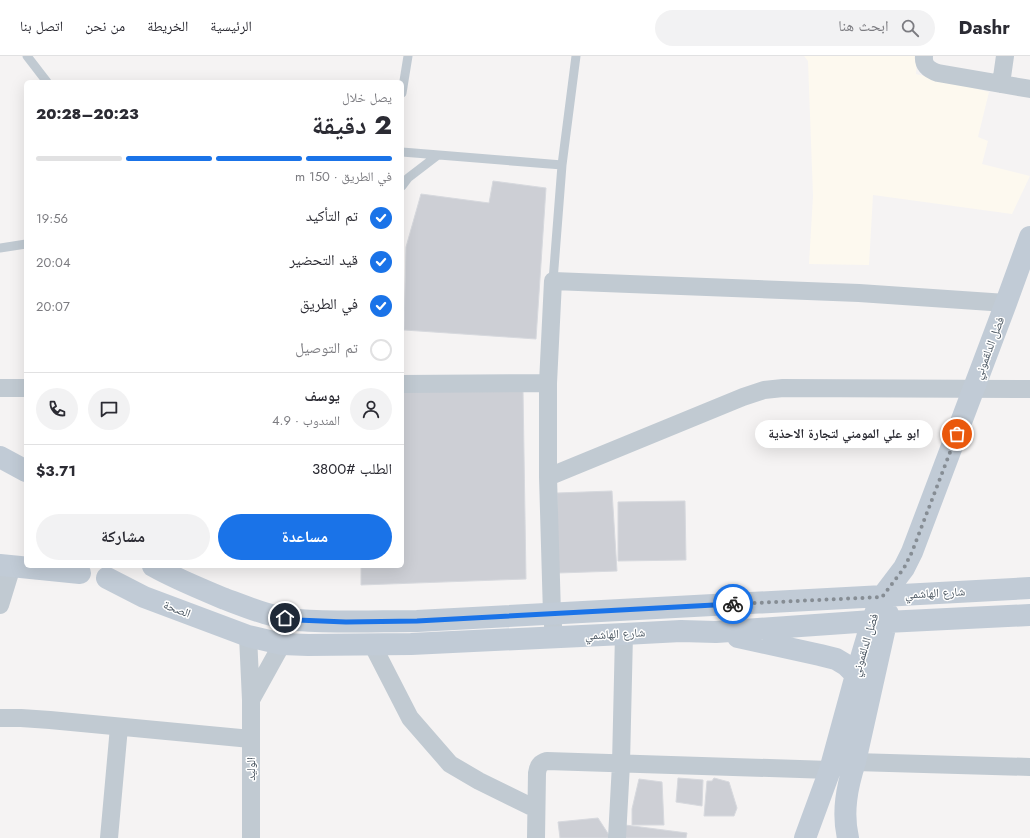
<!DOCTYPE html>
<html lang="ar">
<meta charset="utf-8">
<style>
:root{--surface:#fff;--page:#f2f2f3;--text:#2b2b33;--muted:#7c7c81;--line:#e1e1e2;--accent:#1a73e8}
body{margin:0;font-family:Jost,"Noto Naskh Arabic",sans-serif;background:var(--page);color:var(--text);direction:rtl;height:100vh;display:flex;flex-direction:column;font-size:15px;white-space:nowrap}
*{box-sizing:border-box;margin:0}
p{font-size:13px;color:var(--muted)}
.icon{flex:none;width:22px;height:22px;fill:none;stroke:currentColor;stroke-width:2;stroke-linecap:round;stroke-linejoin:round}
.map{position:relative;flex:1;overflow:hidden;direction:ltr}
.sheet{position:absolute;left:24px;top:24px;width:380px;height:488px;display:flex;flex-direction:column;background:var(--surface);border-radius:6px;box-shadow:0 4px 16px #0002;direction:rtl}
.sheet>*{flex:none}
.pin{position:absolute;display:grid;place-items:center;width:34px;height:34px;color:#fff;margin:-17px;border:2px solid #fff;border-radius:50%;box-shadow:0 1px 4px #0007}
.courier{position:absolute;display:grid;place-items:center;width:40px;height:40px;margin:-20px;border:3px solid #1a73e8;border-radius:50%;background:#fff;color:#222;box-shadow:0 1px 5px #0007}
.bubble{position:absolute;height:28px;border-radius:14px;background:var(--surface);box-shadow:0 4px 16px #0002;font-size:13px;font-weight:800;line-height:28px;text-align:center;direction:rtl}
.head em{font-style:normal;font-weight:800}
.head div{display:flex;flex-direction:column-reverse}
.head{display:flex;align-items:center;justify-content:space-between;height:68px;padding:0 12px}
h1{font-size:26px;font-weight:800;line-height:30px}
.bar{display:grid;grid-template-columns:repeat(4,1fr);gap:6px 4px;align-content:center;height:48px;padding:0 12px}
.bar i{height:5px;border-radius:3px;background:var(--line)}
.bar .selected{background:var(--accent)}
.bar p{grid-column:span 4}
.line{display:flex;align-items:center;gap:10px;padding:0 12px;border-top:1px solid var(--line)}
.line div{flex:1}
.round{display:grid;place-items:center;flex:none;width:42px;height:42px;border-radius:21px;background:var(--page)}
ol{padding:0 12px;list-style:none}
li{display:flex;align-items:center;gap:12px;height:44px}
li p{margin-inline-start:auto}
li .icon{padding:4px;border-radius:50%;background:var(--accent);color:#fff;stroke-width:4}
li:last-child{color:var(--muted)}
li i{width:22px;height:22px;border:2px solid var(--line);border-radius:50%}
.button{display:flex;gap:8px;margin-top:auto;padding:8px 12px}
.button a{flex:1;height:46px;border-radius:24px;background:var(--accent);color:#fff;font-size:16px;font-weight:800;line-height:46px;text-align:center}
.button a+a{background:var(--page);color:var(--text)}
header{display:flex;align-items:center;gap:24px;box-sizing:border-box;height:56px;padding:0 20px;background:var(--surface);border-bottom:1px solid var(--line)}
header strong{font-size:19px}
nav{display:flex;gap:22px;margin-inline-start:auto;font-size:14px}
.search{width:280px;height:36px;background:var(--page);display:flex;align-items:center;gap:10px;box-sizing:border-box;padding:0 14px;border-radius:22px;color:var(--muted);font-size:15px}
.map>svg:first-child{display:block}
.commercial{fill:#fdf9ef}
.building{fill:#cdcfd5;stroke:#d7d9de}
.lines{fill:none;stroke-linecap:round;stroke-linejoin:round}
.lane{stroke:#c1cad2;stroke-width:9}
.street{stroke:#c1cad2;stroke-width:18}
.secondary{stroke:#c1cbd6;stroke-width:22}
.done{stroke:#868d94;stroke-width:4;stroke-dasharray:0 7.2}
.route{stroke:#1a73e8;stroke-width:5}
.labels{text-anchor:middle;stroke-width:3;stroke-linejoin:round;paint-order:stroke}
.street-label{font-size:12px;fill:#4a5661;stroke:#fff}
</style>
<header>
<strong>Dashr</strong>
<div class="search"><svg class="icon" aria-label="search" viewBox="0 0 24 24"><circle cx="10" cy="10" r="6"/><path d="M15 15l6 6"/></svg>ابحث هنا</div>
<nav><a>الرئيسية</a><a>الخريطة</a><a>من نحن</a><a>اتصل بنا</a></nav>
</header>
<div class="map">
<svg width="1030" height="782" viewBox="0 0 1030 782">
<rect width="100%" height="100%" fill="#f5f3f3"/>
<!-- commercial -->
<path class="commercial" d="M804 0H917L916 18 989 36 978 81 988 85 982 108 1030 120 1012 158 873 139 869 209 809 208 813 140 808 5Z"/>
<!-- building -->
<path class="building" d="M493 125 546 132 536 283 404 274 406 191 421 138 489 147Z
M523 334 526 523 361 529V510H402V335Z
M612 435 617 515 558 517 557 437Z
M685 445 686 504 618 505V446Z
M678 722 703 724 702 750 676 746Z
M714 722 729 726 737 752 734 760H704L707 725H712Z
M639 723 662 726 664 769H632V753Z
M598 762 611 782H560L558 766Z
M625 769 687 777 686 782H624Z"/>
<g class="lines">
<!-- lane -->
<path class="lane" d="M27 0 47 26
M402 37 408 0
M402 96 562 109
M402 130 408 122 438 99
M0 192 26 188
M553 225 562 109 576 0"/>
<!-- street -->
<path class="street" d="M924 0C923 10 929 14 938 17L1030 33
M1001 28 1005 0
M402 328 548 327
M0 332H26
M548 421 743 341 764 334 783 332 1030 333
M0 549 12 510
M248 580 251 644V782
M554 581 552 558 548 421V327L553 225 859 237 1006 247
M372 588 410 662 450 708 479 725 536 753
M251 644 282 588
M0 662H21L50 664 251 683
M855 706 1030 711
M109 782 119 671
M536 782 537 717C538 710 540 707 547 705L830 714
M617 782 621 708 624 578"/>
<!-- secondary -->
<path class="secondary" d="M0 401 26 415
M0 509 80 517
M153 510C176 523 201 533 225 543 249 552 273 562 298 564 338 567 378 565 417 565L1030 532
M107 522 144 541 248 580 282 588 308 589 411 588 624 578 681 575 716 576 872 565 886 566 1030 559
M738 581 820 599 836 603 846 609 856 619
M805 782 830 714 856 619 872 565 882 541 904 512 912 496 1006 247 1030 181
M848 782C842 756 847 731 855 706L888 558"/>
</g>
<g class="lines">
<!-- done -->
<path class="done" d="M733 548 882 541 904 512 912 496 957 378"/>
<!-- route -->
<path class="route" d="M285 562 297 564 346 566 417 565 733 548"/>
</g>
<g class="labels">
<!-- street labels -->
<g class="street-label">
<text transform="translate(989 292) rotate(-69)" y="4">فضل الدلقموني</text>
<text transform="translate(935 537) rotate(-3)" y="4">شارع الهاشمي</text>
<text transform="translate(177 553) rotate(21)" y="4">الصحة</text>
<text transform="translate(615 578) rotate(-3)" y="4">شارع الهاشمي</text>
<text transform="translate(865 589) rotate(-73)" y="4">فضل الدلقموني</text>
<text transform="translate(251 713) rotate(-90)" y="4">الوليد</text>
</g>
</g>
</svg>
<div class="pin" style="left:957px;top:378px;background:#ea580c"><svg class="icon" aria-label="bag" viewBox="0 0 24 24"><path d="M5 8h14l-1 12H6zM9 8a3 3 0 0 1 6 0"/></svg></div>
<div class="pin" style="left:285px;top:562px;background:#1f2937"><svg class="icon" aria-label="home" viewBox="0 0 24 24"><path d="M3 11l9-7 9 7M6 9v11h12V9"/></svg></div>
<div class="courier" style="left:733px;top:548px"><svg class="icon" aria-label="bike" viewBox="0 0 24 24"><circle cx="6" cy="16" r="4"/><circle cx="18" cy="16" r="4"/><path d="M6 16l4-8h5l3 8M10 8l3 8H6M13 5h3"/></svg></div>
<div class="bubble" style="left:755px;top:364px;width:178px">ابو علي المومني لتجارة الاحذية</div>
<section class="sheet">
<div class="head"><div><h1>2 دقيقة</h1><p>يصل خلال</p></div><em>20:23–20:28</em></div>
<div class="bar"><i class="selected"></i><i class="selected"></i><i class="selected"></i><i></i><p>في الطريق · 150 m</p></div>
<ol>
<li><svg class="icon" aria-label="check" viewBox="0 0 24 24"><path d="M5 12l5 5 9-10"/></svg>تم التأكيد<p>19:56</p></li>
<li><svg class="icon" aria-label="check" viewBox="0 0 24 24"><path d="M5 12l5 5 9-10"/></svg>قيد التحضير<p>20:04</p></li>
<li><svg class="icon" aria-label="check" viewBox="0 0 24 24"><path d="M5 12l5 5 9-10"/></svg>في الطريق<p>20:07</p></li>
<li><i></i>تم التوصيل</li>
</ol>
<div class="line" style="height:72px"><a class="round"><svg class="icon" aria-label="person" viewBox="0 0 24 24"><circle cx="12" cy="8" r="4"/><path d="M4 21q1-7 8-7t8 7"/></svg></a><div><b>يوسف</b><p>المندوب · 4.9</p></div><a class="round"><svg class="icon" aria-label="chat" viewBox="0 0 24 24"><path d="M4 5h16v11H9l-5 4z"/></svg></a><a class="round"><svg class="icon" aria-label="phone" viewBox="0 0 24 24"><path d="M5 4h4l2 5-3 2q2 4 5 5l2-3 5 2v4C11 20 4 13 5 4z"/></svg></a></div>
<div class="line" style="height:52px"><div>الطلب #3800</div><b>$3.71</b></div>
<div class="button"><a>مساعدة</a><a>مشاركة</a></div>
</section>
</div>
